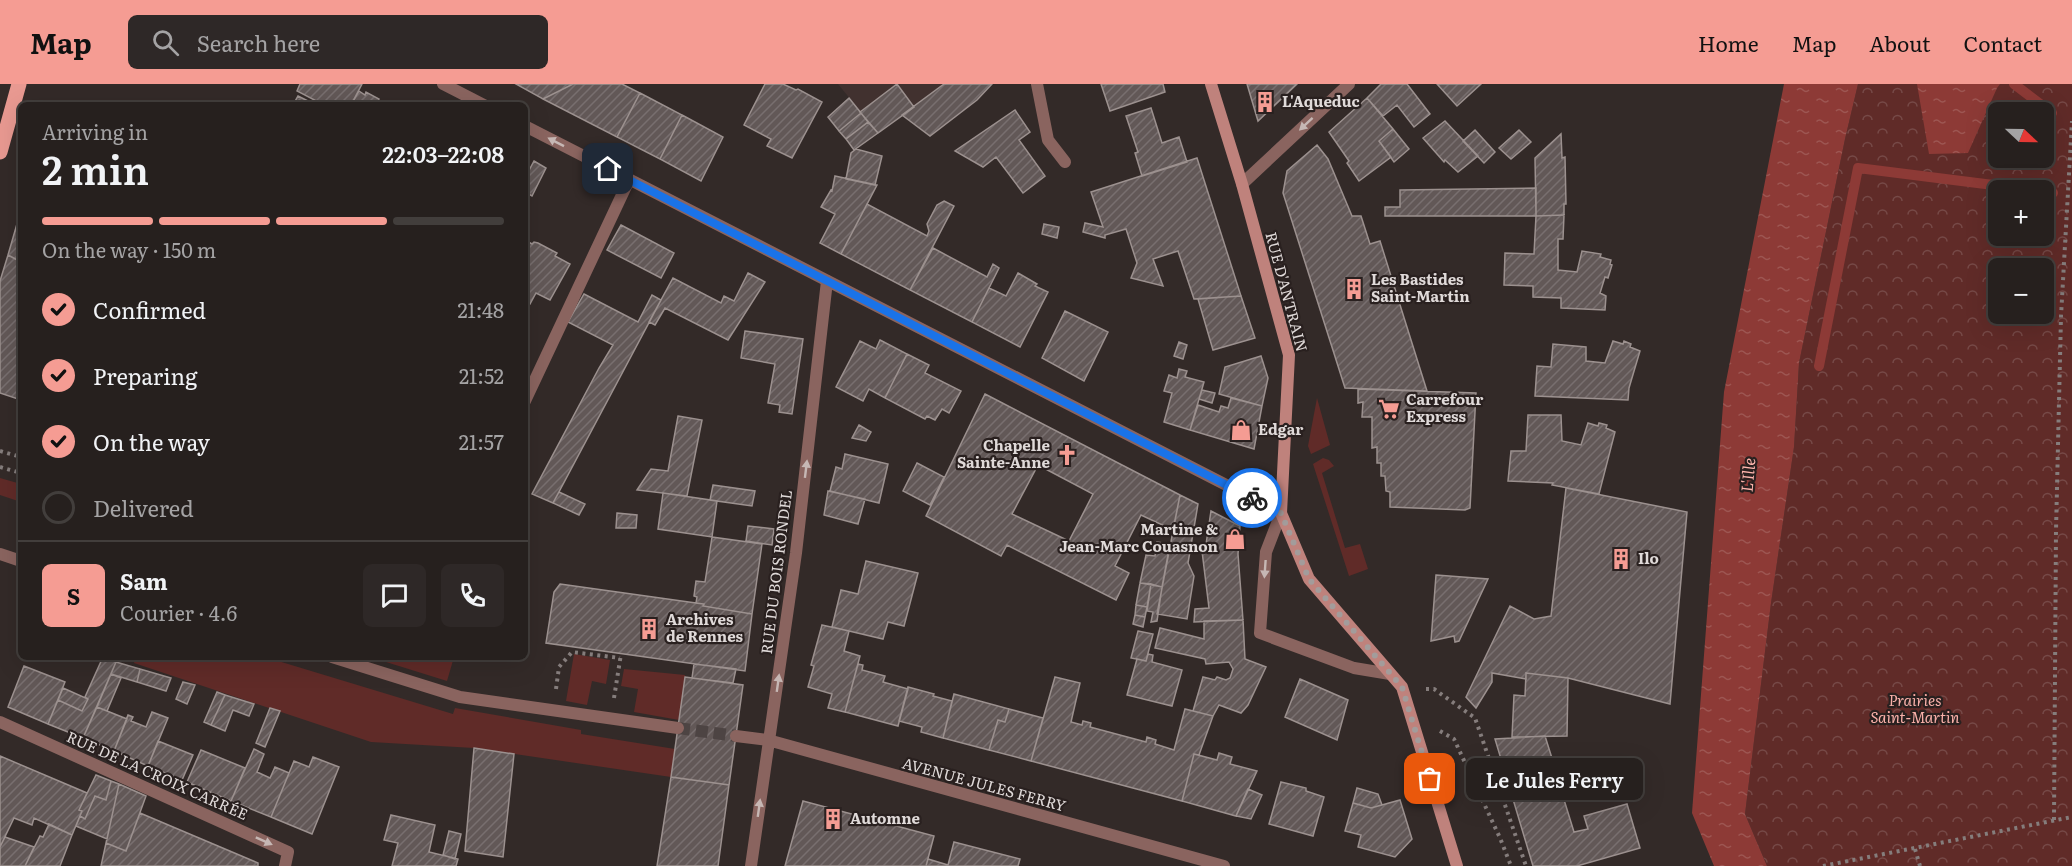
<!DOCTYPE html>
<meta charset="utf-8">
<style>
:root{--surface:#26201e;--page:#2e2827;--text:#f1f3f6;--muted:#a4a3a4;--line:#423e3c;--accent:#f59c93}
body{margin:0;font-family:Literata,serif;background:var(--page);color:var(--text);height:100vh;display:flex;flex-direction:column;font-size:22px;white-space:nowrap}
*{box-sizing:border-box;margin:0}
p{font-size:20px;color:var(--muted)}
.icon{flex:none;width:33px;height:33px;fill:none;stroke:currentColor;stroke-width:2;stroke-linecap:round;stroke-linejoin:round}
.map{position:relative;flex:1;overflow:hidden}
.details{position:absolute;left:18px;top:18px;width:510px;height:558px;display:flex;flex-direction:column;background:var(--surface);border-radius:9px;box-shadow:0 6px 24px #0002,0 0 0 2px var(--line)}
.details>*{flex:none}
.needle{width:39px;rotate:112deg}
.buttons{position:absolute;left:1988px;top:18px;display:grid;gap:12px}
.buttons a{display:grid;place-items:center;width:66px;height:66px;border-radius:9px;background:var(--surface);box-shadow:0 6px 24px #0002,0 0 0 2px var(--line);font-size:30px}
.pin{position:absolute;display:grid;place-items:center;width:51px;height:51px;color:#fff;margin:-26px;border-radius:12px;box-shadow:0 3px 9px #0006}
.courier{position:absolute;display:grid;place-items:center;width:60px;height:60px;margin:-30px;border:4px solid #1a73e8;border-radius:50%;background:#fff;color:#222;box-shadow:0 2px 8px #0007}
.bubble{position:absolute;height:42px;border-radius:9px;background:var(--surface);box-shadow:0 6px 24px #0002,0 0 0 2px var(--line);font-size:20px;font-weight:600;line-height:42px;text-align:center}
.summary em{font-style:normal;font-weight:600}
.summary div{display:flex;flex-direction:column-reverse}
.summary{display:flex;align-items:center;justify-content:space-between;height:102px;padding:0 24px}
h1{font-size:39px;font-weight:600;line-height:45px}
.bar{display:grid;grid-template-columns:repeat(4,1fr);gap:9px 6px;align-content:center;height:72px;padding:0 24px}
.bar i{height:8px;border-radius:4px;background:var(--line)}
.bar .selected{background:var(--accent)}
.bar p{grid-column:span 4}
.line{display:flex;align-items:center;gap:15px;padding:0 24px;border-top:2px solid var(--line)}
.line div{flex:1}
.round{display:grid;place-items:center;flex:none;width:63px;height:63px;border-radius:9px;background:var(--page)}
ol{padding:0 24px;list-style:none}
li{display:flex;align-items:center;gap:18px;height:66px}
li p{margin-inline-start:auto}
li .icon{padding:6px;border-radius:50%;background:var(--accent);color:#111;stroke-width:4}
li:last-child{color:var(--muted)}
li i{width:33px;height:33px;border:3px solid var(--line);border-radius:50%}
header{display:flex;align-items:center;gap:36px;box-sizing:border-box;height:84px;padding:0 30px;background:var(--accent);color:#111}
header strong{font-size:28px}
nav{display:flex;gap:33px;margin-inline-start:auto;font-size:21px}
.search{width:420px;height:54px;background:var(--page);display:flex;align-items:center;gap:15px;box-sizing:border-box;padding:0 21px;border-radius:9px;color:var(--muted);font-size:22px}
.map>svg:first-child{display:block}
.built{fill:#41312f}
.grass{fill:#602b28}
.park{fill:url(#park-crowns);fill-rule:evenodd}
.water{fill:url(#water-ripples)}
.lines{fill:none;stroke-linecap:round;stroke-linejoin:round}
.stream{stroke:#8d3a36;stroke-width:10}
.building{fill:url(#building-hatch);stroke:#9c918f;stroke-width:1.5;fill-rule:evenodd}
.pedestrian-tunnel{stroke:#4d4443;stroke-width:12;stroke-dasharray:12 6;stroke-linecap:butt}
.path{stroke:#857d7c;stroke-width:4;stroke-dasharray:3 4.5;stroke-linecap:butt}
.service{stroke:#8a645f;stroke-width:12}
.pedestrian{stroke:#8a645f;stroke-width:12}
.minor{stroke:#8a645f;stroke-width:12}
.tertiary{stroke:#8a645f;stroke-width:12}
.secondary{stroke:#bf827c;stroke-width:12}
.primary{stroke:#e89991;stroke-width:15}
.oneway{fill:#c6b7b4}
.done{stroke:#a39c9b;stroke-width:6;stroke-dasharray:0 10.8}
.route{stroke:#1a73e8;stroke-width:8}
.labels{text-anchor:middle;stroke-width:4.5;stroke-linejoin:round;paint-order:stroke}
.poi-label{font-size:15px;font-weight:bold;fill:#e0dad9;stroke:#29201f;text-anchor:start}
.street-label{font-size:15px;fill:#e0dad9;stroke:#29201f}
.park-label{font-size:15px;font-style:italic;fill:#f9b0a9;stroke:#29201f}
.water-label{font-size:16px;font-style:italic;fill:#ffb6ae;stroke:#29201f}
</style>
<header>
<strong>Map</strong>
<div class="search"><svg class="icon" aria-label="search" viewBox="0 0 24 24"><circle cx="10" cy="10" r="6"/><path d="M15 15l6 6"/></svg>Search here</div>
<nav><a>Home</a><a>Map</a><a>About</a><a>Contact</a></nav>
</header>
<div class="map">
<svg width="2072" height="782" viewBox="0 0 2072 782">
<defs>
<pattern id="park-crowns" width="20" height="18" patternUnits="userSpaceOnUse" patternTransform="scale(1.5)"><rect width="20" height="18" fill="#602b28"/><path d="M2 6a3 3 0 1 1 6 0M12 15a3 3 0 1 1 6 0" fill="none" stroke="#764947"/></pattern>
<pattern id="water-ripples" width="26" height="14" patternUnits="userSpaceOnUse" patternTransform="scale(1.5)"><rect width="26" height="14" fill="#8d3a36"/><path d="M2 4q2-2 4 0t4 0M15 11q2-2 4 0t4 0" fill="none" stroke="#9d5652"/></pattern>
<pattern id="building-hatch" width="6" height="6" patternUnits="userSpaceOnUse" patternTransform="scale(1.5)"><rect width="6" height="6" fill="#625857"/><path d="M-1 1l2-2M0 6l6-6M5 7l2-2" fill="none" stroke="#786f6f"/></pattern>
</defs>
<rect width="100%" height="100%" fill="#332a28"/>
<!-- built -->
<path class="built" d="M838 0H944L878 49Z"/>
<!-- grass -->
<path class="grass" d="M1317 314 1330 361 1311 370 1308 362Z
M1323 374 1329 376 1334 382 1322 389 1345 464 1360 460 1368 485 1349 492 1313 380Z
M0 394 21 400V418L0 411Z
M574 570 610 576 606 600 592 597 587 621 566 617Z
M136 573H265L453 630 455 624 581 646V650L675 665 671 693 474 664 371 658 134 579Z
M370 573H454L447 597Z
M624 585 685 591 679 636 634 628 638 605 621 602Z"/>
<!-- park -->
<path class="park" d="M1858 0H2072V782H1767L1745 730 1771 519 1794 363 1799 279 1845 55ZM1998 28H2043V74H1998ZM1998 106H2043V152H1998ZM1998 184H2043V230H1998Z"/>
<!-- water -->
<path class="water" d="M1784 0H1858L1845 55 1799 279 1794 363 1771 519 1745 730 1767 782H1714L1692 729 1724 308Z
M1917 0H2000L1997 4 1968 69 1929 70Z"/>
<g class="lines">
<!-- stream -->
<path class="stream" d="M2014 0 2052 29
M2043 108 2053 109
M1819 282 1858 84 2033 106"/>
</g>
<!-- building -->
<path class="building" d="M300 0H362L351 21H324L297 7Z
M516 0H573L543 15Z
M573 0H622L640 9 617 53 543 15Z
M765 0H783L796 6 798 5 822 18 792 74 767 62 771 55 744 41Z
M897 0 914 23 878 49 860 28Z
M944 0H992L977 16 930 52 902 31Z
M1101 0H1163L1165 8 1110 27Z
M1247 0H1297L1258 37Z
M1381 0H1407L1430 30 1414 43 1397 21 1383 32 1367 14Z
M1437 0H1481L1457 22Z
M359 7 365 11 366 8 379 15 377 19 381 21H351Z
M640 9 682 31 660 75 617 53Z
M298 12 316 21H293Z
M849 14 861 29 839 47 828 33Z
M1367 14 1393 45 1379 57 1391 73 1359 97 1347 79 1349 77 1329 48Z
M1151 24 1162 59 1179 53 1187 78 1142 92 1135 69 1138 68 1126 32Z
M1015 26 1030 48 1019 56 1045 92 1023 109 996 73 983 83 955 67Z
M861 29 868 38 846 55 839 47Z
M682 31 723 53 701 97 660 75Z
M1445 37 1478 72 1458 88 1445 76 1444 78 1423 54Z
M868 38 878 49 854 66 846 55Z
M1393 45 1409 65 1394 78 1379 57Z
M1475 46 1495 68 1484 79 1463 57Z
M1519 46 1531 58 1511 75 1499 64Z
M1561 50 1562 74 1565 73 1566 120H1564V131L1536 132 1535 74Z
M1317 61 1328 75 1352 132H1361L1370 160 1380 157 1427 307 1345 304 1283 109 1287 87Z
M856 65 882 72 875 101 846 95 851 69Z
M1197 74 1211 118 1241 212 1194 215 1178 167 1153 175 1163 202 1131 194 1137 179 1126 145 1105 151V154L1083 148 1085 139 1103 143 1091 108Z
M534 77 546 84 532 112 525 108V94Z
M835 92 877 101 841 170 820 159 835 130 821 123 831 106 832 107Z
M1536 104V132H1385V123H1400V106Z
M944 117 954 122 910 206 841 170 867 120 927 152 929 147 927 140 937 121Z
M1564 131 1563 155H1558V186L1577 188 1582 167 1601 170 1600 173 1611 176 1610 180 1612 181 1608 194 1605 193 1600 209 1606 212 1605 226 1561 224V214L1533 213V202L1504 201 1505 169 1534 170 1536 132Z
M19 133H21V178L8 171Z
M1044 140 1059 143 1057 154 1042 150Z
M621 141 674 169 661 194 607 166Z
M525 156 532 160 534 158 538 159 557 169 555 172 570 180 550 216 536 209 530 220 525 217Z
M933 164 987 193 993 180 999 184 972 238 910 206Z
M8 171 21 178V316L0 309V197Z
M748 189 765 198 728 256 665 224 655 241 649 238 673 194 721 219 724 212 734 217Z
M1018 189 1037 200 1035 202 1048 208 1020 263 972 238 989 204 1006 212Z
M584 210 638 238 652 211 661 216 553 419 532 410 599 284 613 261 568 238Z
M1241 212 1255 254 1213 266 1198 215Z
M1065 227 1108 248 1084 297 1042 274Z
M745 247 803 255 792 330 779 328 780 321 768 319 775 280 741 274Z
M880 256 907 270 885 314 869 305 863 317 836 303 860 257 876 265Z
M1613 257 1623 260 1624 257 1631 260 1630 263 1640 267 1629 304 1628 316 1535 312 1537 282 1551 283 1553 260 1586 263V277L1605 279Z
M1179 258 1187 261 1183 275 1174 272Z
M907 270 929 281 925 289 961 307 949 329 942 325 935 336 927 332 925 335 885 314Z
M1261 272 1268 294 1262 322 1219 310 1225 283Z
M1179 285 1187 287 1185 293 1204 298 1190 346 1164 338 1172 309 1164 307 1169 291 1177 294Z
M1358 305 1476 309 1470 424 1465 426 1390 423V408L1386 407 1385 392H1381V379H1377V363L1372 364V333H1362L1363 318 1358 319Z
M1202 306 1215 309 1212 319 1199 315Z
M985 310 1180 411 1173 446 1141 431 1115 482 1129 489 1116 516 1007 461 1001 472 926 432ZM1038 381 1093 410 1069 457 1012 430Z
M1231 314 1262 322 1254 365 1190 346 1198 321 1219 328 1221 322 1228 324Z
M1528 331H1561L1562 357 1581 361 1588 339 1598 342 1599 339 1607 341 1606 344 1615 348 1599 410 1552 401 1553 399 1508 397 1511 367H1526Z
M678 332 702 336 687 412 637 406 651 385 668 387Z
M859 341 871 348 866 357 852 354Z
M845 370 888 380 879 419 830 407 836 383 842 385Z
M917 379 944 393 930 421 903 407Z
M713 401 755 407 752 422 710 416Z
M1566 404 1687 428 1670 620 1568 594 1526 589V595L1492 589V598L1476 624 1466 613 1510 522 1534 535 1551 532Z
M828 407 865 415 858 440 824 431Z
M559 408 585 420 579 431 553 419Z
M663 409 717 417 712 453 658 445Z
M1180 411 1198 420 1188 479 1194 492 1187 535 1157 530Z
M1211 427 1240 442 1238 470 1243 536 1194 538 1195 525 1209 524 1202 467H1205Z
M617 429 637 431 636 444H616Z
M748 442 774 445 772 461 746 457Z
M712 453 762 460 752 530 703 522 704 520 696 519 697 513 694 512 696 497 705 498Z
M1157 458 1170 460 1162 503 1140 499 1146 471 1155 472Z
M866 477 918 489 904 542 888 538 883 555 832 543 841 506 858 510Z
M1436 491 1488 495 1459 557 1455 558 1454 552 1431 557Z
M1140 499 1151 500 1147 523 1136 521Z
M560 500 696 519 704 520 703 522 752 530 745 587 546 559 554 508Z
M1151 500 1162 503 1157 537 1151 538 1153 528 1147 527Z
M1136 521 1147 523 1145 533 1135 531Z
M1135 531 1145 533 1143 543 1133 540Z
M1243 536 1245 575 1266 583 1248 621 1241 629 1219 621 1213 632 1193 627 1203 593 1215 596 1217 593 1226 596 1230 594 1233 585 1229 578 1206 580 1205 575 1155 564 1160 544 1204 555V537Z
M822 541 849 547 844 567 860 572 845 628 828 624 832 610 808 603 814 582 811 581Z
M1138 547 1153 550 1146 577 1131 574Z
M1148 570 1153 571 1152 578 1182 586 1172 622 1127 611 1137 575 1146 577Z
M103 573 116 578 83 654 48 640 58 616 82 627 88 615 85 613Z
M116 578 140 585 137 598 111 590Z
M694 580 736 585 733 599 692 594Z
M858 580 863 581 862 586 885 592 883 598 908 605 898 642 845 628Z
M24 582 65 598 48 640 8 623Z
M140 585 171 594 166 607 137 598Z
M1526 589 1568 594 1567 652 1512 653 1514 611 1525 612Z
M111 590 121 594 107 627 97 623Z
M685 593 743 601 729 701 671 693Z
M1055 593 1080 599 1071 638 1082 641 1083 637 1091 639 1090 643 1146 658 1147 653 1156 656 1155 660 1174 666 1185 625 1213 632 1199 671 1194 670 1182 717 1031 677Z
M1300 595 1348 616 1337 656 1285 633Z
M183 598 195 601 187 620 176 615Z
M908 603 934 610 933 612 952 617 943 654 921 648 922 643 899 637Z
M63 604 88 615 82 627 58 616Z
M217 608 225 611 211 641 204 638Z
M954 610 1009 625 1005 638 998 636 989 666 943 654Z
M225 611 254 620 249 632 233 626 225 647 211 641Z
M97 623 127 635 114 667 83 654Z
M270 624 280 627 265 663 256 659Z
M1009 625 1043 634 1031 677 989 666 998 636 1005 638Z
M152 628 168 634 148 682 114 667 128 631 133 633 131 637 146 643Z
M1545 652 1556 687 1572 682 1578 701 1561 706 1574 748 1588 745 1584 732 1627 720 1640 764 1577 782H1533L1495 655Z
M158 657 193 671 182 696 148 682Z
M474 664 514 670 503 773 465 767Z
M254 665 264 670 257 688 270 694 275 683 289 689 271 733 231 717Z
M201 666 245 684 231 717 187 698Z
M1219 669 1232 673 1230 680 1257 687 1236 732 1182 717 1194 670 1217 676Z
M0 672 87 709 79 726 82 727 72 751 34 734 32 741 14 734 0 763Z
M313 673 339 683 312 750 271 733 294 677 309 683Z
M96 691 111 697 106 716 95 712 85 735 80 732 82 727 79 726Z
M671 693 729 701 718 782H657Z
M111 697 119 700 107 755 76 742 80 732 85 735 95 712 106 716Z
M1281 698 1306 704V707L1324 713 1313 752 1269 740Z
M119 700 146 712 126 767 106 759Z
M1357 704 1378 710 1382 721 1371 724 1353 719Z
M1248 705 1262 711 1251 735 1236 732Z
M1400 716 1412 755 1395 773 1358 763 1361 751 1345 747 1353 719 1371 724Z
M803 717 934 752 926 782H785Z
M140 729 258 779V782H101L106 759 126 767Z
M391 731 435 741 429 768 458 775 456 782H392L398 759 384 756Z
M49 740 72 751 60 782H25L40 752 43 753Z
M449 747 461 750 455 775 443 771Z
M5 753 34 763 25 782H0V763Z
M954 758 1020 775 1018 782H926L928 775 948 781Z"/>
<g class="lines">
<!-- pedestrian-tunnel -->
<path class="pedestrian-tunnel" d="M678 644 736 652"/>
<!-- path -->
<path class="path" d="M0 367 21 373
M0 383 21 389
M556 605 559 583 572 568 620 574
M1426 605H1434L1475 634 1526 782
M614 614 621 570
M1440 647 1454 655 1500 754 1511 782
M2054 736 2056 447 2061 232 2072 37
M1915 765 1920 782
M1823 782 2072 733"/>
<!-- service -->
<path class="service" d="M1037 0 1048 56 1065 78
M525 317 629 96
M1281 429 1266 468 1260 549 1354 584 1390 590"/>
<!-- pedestrian -->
<path class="pedestrian" d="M0 470 21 477
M332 573 460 613 678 644
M736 652 768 656"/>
<!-- minor -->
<path class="minor" d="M1242 100 1349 0
M0 638 288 768 285 782
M768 656 1224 782
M751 782 796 469 827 197"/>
<!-- tertiary -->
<path class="tertiary" d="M443 0 484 21
M525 42 1281 429"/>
<!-- secondary -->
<path class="secondary" d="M1211 0 1242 100 1289 271 1281 429 1309 495 1402 603 1457 782"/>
<!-- primary -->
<path class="primary" d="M0 68 19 0"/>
</g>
<!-- one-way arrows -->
<defs><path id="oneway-solid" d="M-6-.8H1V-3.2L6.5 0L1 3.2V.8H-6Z" transform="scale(1.5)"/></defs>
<g class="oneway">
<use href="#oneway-solid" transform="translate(1306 40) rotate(137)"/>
<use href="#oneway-solid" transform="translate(556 58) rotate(-153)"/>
<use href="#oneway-solid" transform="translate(806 385) rotate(-83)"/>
<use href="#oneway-solid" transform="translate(1265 485) rotate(94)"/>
<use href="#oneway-solid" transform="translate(778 599) rotate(-82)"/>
<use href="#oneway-solid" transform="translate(759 724) rotate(-82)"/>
<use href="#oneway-solid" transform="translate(264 757) rotate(24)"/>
</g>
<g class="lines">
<!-- done -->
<path class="done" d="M1252 414 1281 429 1309 495 1402 603 1430 695"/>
<!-- route -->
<path class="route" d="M608 85 1252 414"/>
</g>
<!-- icons -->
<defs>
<symbol id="building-bare" viewBox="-9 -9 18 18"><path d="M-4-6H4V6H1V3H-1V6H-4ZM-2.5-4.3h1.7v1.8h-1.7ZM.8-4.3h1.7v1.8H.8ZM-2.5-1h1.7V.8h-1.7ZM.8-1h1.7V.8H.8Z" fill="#f59c93" stroke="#29201f" stroke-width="2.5" paint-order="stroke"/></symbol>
<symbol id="supermarket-bare" viewBox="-9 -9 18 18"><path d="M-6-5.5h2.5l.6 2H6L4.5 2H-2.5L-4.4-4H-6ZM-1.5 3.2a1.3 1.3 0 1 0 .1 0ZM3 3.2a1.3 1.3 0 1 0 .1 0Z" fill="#f59c93" stroke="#29201f" stroke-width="2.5" paint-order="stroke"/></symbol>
<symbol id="shop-bare" viewBox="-9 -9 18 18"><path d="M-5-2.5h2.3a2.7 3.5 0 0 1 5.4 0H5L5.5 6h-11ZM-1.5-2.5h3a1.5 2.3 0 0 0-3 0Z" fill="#f59c93" stroke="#29201f" stroke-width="2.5" paint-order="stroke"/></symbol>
<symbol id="church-bare" viewBox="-9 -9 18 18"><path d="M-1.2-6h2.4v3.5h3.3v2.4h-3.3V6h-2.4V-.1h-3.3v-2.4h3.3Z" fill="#f59c93" stroke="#29201f" stroke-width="2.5" paint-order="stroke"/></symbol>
</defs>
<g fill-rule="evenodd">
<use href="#building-bare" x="1250" y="3" width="30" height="30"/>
<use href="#building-bare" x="1339" y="190" width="30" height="30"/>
<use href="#supermarket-bare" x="1374" y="310" width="30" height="30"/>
<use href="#shop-bare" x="1226" y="331" width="30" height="30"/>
<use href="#church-bare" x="1052" y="356" width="30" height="30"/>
<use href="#shop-bare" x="1220" y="440" width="30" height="30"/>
<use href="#building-bare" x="1606" y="460" width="30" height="30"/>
<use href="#building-bare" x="634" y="530" width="30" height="30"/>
<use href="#building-bare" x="818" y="720" width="30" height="30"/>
</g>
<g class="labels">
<!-- poi labels -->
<g class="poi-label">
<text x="1282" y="23">L'Aqueduc</text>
<text x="1371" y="201">Les Bastides<tspan x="1371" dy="17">Saint-Martin</tspan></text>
<text x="1406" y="321">Carrefour<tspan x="1406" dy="17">Express</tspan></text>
<text x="1258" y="351">Edgar</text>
<text x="1050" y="367" text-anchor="end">Chapelle<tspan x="1050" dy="17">Sainte-Anne</tspan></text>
<text x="1218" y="451" text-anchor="end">Martine &amp;<tspan x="1218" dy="17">Jean-Marc Couasnon</tspan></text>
<text x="1638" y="480">Ilo</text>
<text x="666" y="541">Archives<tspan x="666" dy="17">de Rennes</tspan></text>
<text x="850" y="740">Automne</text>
</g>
<!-- street labels -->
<g class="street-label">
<text transform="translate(1286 208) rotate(75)" y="5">RUE D'ANTRAIN</text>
<text transform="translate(777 488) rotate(-83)" y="5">RUE DU BOIS RONDEL</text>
<text transform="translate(157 692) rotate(24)" y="5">RUE DE LA CROIX CARRÉE</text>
<text transform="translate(984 701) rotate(15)" y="5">AVENUE JULES FERRY</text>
</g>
<!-- park labels -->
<g class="park-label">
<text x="1915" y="622">Prairies<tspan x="1915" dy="17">Saint-Martin</tspan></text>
</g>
<!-- water labels -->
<g class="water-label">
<text transform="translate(1748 391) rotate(-85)" y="6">L'Ille</text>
</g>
</g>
</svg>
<div class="buttons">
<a><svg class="needle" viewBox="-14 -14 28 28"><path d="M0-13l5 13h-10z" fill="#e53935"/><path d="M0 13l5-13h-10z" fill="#a4a3a4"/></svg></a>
<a>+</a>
<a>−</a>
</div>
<div class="pin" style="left:1430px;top:695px;background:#ea580c"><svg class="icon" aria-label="bag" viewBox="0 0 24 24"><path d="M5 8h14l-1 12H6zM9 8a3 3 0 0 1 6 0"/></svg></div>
<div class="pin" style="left:608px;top:85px;background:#1f2937"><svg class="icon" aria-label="home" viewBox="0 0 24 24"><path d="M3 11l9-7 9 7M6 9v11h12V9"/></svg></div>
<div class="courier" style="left:1252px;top:414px"><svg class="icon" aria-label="bike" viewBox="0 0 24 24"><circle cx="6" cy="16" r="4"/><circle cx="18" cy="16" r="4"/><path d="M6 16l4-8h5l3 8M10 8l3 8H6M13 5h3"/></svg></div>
<div class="bubble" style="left:1466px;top:674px;width:177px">Le Jules Ferry</div>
<section class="details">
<div class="summary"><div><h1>2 min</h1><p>Arriving in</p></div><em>22:03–22:08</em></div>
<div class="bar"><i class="selected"></i><i class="selected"></i><i class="selected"></i><i></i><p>On the way · 150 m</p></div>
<ol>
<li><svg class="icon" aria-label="check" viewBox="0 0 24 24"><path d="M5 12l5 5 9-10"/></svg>Confirmed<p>21:48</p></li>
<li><svg class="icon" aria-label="check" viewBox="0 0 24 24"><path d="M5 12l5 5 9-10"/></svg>Preparing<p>21:52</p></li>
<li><svg class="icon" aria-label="check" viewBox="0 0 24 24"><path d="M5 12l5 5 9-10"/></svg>On the way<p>21:57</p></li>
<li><i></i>Delivered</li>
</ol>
<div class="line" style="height:108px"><b class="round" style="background:var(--accent);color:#111">S</b><div><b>Sam</b><p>Courier · 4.6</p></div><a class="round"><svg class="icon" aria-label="chat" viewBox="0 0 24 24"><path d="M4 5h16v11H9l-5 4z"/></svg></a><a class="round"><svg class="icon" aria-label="phone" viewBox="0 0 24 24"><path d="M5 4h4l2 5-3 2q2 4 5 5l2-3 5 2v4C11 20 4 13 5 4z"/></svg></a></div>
</section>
</div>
